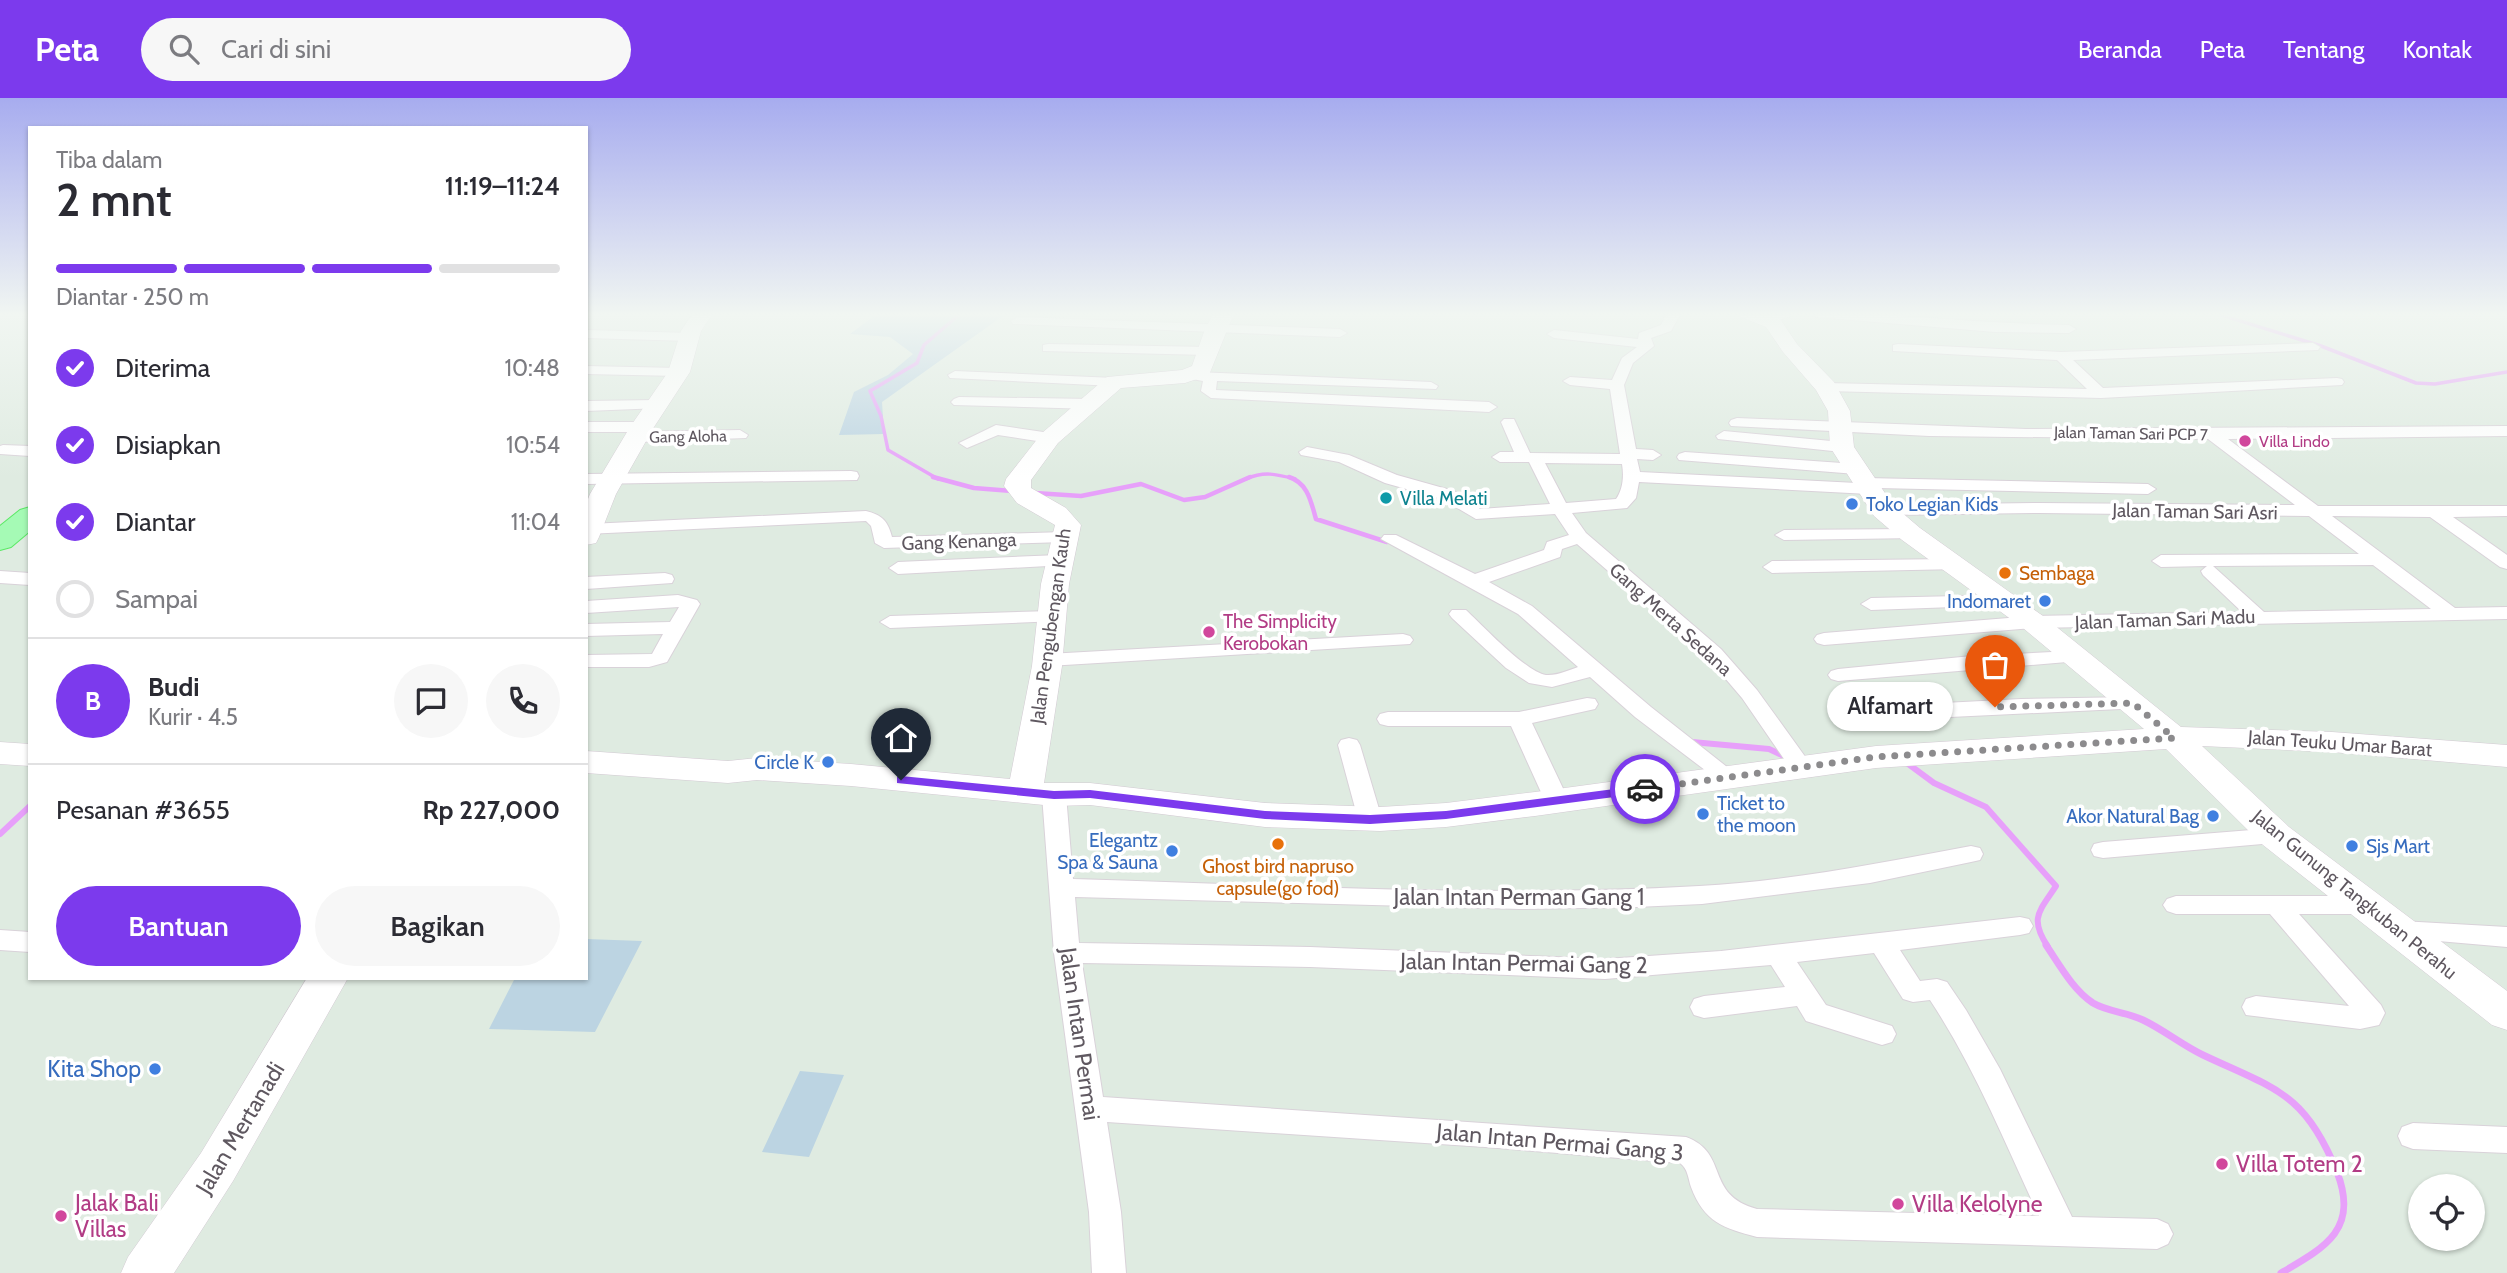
<!DOCTYPE html>
<html lang="id">
<meta charset="utf-8">
<style>
:root{--surface:#fff;--page:#f7f7f7;--text:#2b2b33;--muted:#7c7c81;--line:#e1e1e2;--accent:#7c3aed}
body{margin:0;font-family:Cabin,sans-serif;background:var(--page);color:var(--text);height:100vh;display:flex;flex-direction:column;font-size:26px;white-space:nowrap}
*{box-sizing:border-box;margin:0}
p{font-size:23px;color:var(--muted)}
.icon{flex:none;width:38px;height:38px;fill:none;stroke:currentColor;stroke-width:2;stroke-linecap:round;stroke-linejoin:round}
.map{position:relative;flex:1;overflow:hidden}
.panel{position:absolute;left:28px;top:28px;width:560px;height:854px;display:flex;flex-direction:column;background:var(--surface);border-radius:0px;box-shadow:0 2px 5px #0004}
.panel>*{flex:none}
.fabs{position:absolute;left:2408px;top:1076px;display:grid;gap:14px}
.fabs a{display:grid;place-items:center;width:77px;height:77px;border-radius:50%;background:var(--surface);box-shadow:0 2px 5px #0004;font-size:35px}
.pin{position:absolute;display:grid;place-items:center;width:60px;height:60px;color:#fff;margin:-72px -30px;border-radius:50% 50% 50% 0;rotate:-45deg;box-shadow:0 0 7px #0007}
.pin .icon{rotate:45deg}
.courier{position:absolute;display:grid;place-items:center;width:70px;height:70px;margin:-35px;border:5px solid #7c3aed;border-radius:50%;background:#fff;color:#222;box-shadow:0 2px 9px #0007}
.bubble{position:absolute;height:49px;border-radius:24px;background:var(--surface);box-shadow:0 2px 5px #0004;font-size:23px;font-weight:600;line-height:49px;text-align:center}
.headline em{font-style:normal;font-weight:600}
.headline div{display:flex;flex-direction:column-reverse}
.headline{display:flex;align-items:center;justify-content:space-between;height:119px;padding:0 28px}
h1{font-size:46px;font-weight:600;line-height:52px}
.bar{display:grid;grid-template-columns:repeat(4,1fr);gap:10px 7px;align-content:center;height:84px;padding:0 28px}
.bar i{height:9px;border-radius:5px;background:var(--line)}
.bar .current{background:var(--accent)}
.bar p{grid-column:span 4}
.line{display:flex;align-items:center;gap:18px;padding:0 28px;border-top:2px solid var(--line)}
.line div{flex:1}
.round{display:grid;place-items:center;flex:none;width:74px;height:74px;border-radius:37px;background:var(--page)}
ol{padding:0 28px;list-style:none}
li{display:flex;align-items:center;gap:21px;height:77px}
li p{margin-inline-start:auto}
li .icon{padding:7px;border-radius:50%;background:var(--accent);color:#fff;stroke-width:4}
li:last-child{color:var(--muted)}
li i{width:38px;height:38px;border:4px solid var(--line);border-radius:50%}
.button{display:flex;gap:14px;margin-top:auto;padding:14px 28px}
.button a{flex:1;height:80px;border-radius:42px;background:var(--accent);color:#fff;font-size:28px;font-weight:600;line-height:80px;text-align:center}
.button a+a{background:var(--page);color:var(--text)}
header{display:flex;align-items:center;gap:42px;box-sizing:border-box;height:98px;padding:0 35px;background:var(--accent);color:#fff}
header strong{font-size:33px}
nav{display:flex;gap:38px;margin-inline-start:auto;font-size:24px}
.search{width:490px;height:63px;background:var(--page);display:flex;align-items:center;gap:18px;box-sizing:border-box;padding:0 24px;border-radius:38px;color:var(--muted);font-size:26px}
.map>svg:first-child{display:block}
.green{fill:#bcd4e2}
.lines{fill:none;stroke-linecap:round;stroke-linejoin:round}
.stream-far3{stroke:#e7a0fa;stroke-width:3.5}
.stream-far2{stroke:#e7a0fa;stroke-width:4.5}
.stream-far1{stroke:#e7a0fa;stroke-width:6}
.stream{stroke:#e7a0fa;stroke-width:7}
.street-casing{stroke:#d9d2d9;stroke-width:2}
.secondary-casing{stroke:#d3cad3;stroke-width:1}
.primary-casing{stroke:#5ae965;stroke-width:2}
.street{fill:#fff;fill-rule:evenodd}
.secondary{fill:#fff;fill-rule:evenodd}
.primary{fill:#a5fab5;fill-rule:evenodd}
.route{fill:#7c3aed}
.done{stroke:#8c8b8d;stroke-width:7;stroke-dasharray:0 12.6}
.hotel-dot{fill:#d1479c;stroke:#fff;stroke-width:2.5}
.culture-dot{fill:#0f9aa8;stroke:#fff;stroke-width:2.5}
.shop-dot{fill:#3f7fe0;stroke:#fff;stroke-width:2.5}
.food-dot{fill:#e8710a;stroke:#fff;stroke-width:2.5}
.labels{text-anchor:middle;stroke-width:7;stroke-linejoin:round;paint-order:stroke}
.far-street-label{font-size:16px;fill:#5f5860;stroke:#fff}
.far-hotel-label{font-size:16px;fill:#b23c85;stroke:#fff;text-anchor:start}
.culture-label{font-size:19px;fill:#0d838f;stroke:#fff;text-anchor:start}
.shop-label{font-size:19px;fill:#366cbe;stroke:#fff;text-anchor:end}
.street-label{font-size:19px;fill:#5f5860;stroke:#fff}
.food-label{font-size:19px;fill:#c56008;stroke:#fff;text-anchor:start}
.hotel-label{font-size:19px;fill:#b23c85;stroke:#fff;text-anchor:start}
.near-street-label{font-size:23px;fill:#5f5860;stroke:#fff}
.near-shop-label{font-size:23px;fill:#366cbe;stroke:#fff;text-anchor:end}
.near-hotel-label{font-size:23px;fill:#b23c85;stroke:#fff;text-anchor:start}
</style>
<header>
<strong>Peta</strong>
<div class="search"><svg class="icon" aria-label="search" viewBox="0 0 24 24"><circle cx="10" cy="10" r="6"/><path d="M15 15l6 6"/></svg>Cari di sini</div>
<nav><a>Beranda</a><a>Peta</a><a>Tentang</a><a>Kontak</a></nav>
</header>
<div class="map">
<svg width="2507" height="1175" viewBox="0 0 2507 1175">
<rect width="100%" height="100%" fill="#dfebe1"/>
<!-- green -->
<path class="green" d="M878 215H1007L882 304 884 336 839 337 854 294 888 277 913 256 890 239 850 236Z
M586 841 642 843 595 934 489 931 515 880H586Z
M800 973 844 977 809 1059 762 1054Z"/>
<g class="lines">
<!-- stream-far3 -->
<path class="stream-far3" d="M2215 215 2321 248 2416 285 2435 286 2507 274
M938 381 888 352 881 318 870 293 917 265 924 247 961 215
M1246 381C1264 373 1276 376 1295 381"/>
<!-- stream-far2 -->
<path class="stream-far2" d="M933 379 974 390 1012 393
M1289 379C1308 385 1311 404 1316 421L1387 444
M1035 395 1081 398 1141 386 1184 402 1205 399 1250 379"/>
<!-- stream-far1 -->
<path class="stream-far1" d="M1692 644 1769 651 1786 659
M1907 665 1934 685 1986 709 2056 788C2039 814 2029 820 2048 849
M0 736 30 708"/>
<!-- stream -->
<path class="stream" d="M2046 847C2059 866 2073 892 2093 905 2108 914 2127 914 2143 922 2164 932 2182 947 2203 957 2275 991 2305 994 2337 1074 2359 1131 2326 1149 2281 1175"/>
<defs>
<path id="street" d="M1667 215H1681L1671 233 1651 240 1654 248 1633 265 1624 287 1636 351 1653 352 1661 357 1653 362 1637 361 1640 374 1857 385 1865 380 2148 386 2156 391 2148 396 1877 390 1875 395 1869 396 1639 384 1636 400 1627 410 1572 415 1586 435 1721 551 1757 592 1809 664 1812 669 1809 674 1801 676 1793 674 1742 600 1707 559 1577 446 1562 451 1560 459 1489 484 1532 508 1651 609 1741 680 1738 685 1730 687 1722 685 1635 619 1590 579 1552 589 1529 585 1506 570 1452 520 1449 516 1452 512H1466C1482 527 1526 574 1546 577 1557 578 1569 572 1578 569L1518 516 1381 441 1384 437H1396L1475 476 1544 452 1547 444 1569 437 1555 416 1476 421 1442 401 1385 385 1339 364 1301 357 1299 354 1307 349 1349 357 1397 377 1454 393 1480 411 1550 406 1529 364H1500L1492 359 1500 354H1514L1501 324 1504 321H1514L1530 355 1620 356 1610 291 1570 287 1563 283 1570 279 1612 282 1622 260 1637 249 1554 240 1547 236 1554 232 1638 241 1639 235 1661 227ZM1545 365 1622 366C1624 378 1623 391 1616 401L1566 405Z
M1776 215H1800L1768 225 1761 221Z
M1809 215C1896 215 1982 226 2069 227L2076 231 2069 235 1995 234 1816 219Z
M1018 219 1340 231 1347 235 1340 239 1013 226 1011 223Z
M586 232 690 235 697 239 690 243 586 240Z
M2313 245 2320 249 2318 252 2073 262 2103 290 2337 280 2342 281 2344 284 2342 287 2101 300 1826 293 1819 289 1826 285 2087 291 2057 262 1893 253V247L1898 246 2061 254Z
M1048 246 1208 249 1215 253 1208 257 1043 253V247Z
M586 268 679 270 686 274 679 278 586 276Z
M955 273 1115 280 1122 284 1115 288 950 280 948 277Z
M1197 274 1431 284 1438 288 1436 291 1217 283 1216 292 1489 304 1497 309 1489 314 1211 300 1201 293 1203 283 1192 281 1190 278Z
M959 299 1092 301 1100 306 1092 311 954 307 951 304 954 301Z
M656 302 661 304 664 307 661 310 586 313V303Z
M1737 320 2026 331 2507 328V338L2228 341 2318 408H2507V418L2453 419 2507 457V471L2500 469 2430 419 2332 418 2455 510 2507 509V521L2033 530 1824 547 1817 545 1814 541 1817 537 1824 535 2033 518 2242 514 2203 477 2201 473 2207 468 2161 469 2152 463 2161 457 2359 456 2309 418 2039 415 1883 417 1874 412 1883 407 2039 405 2295 407 2208 341 1929 338 1731 328 1729 325 1731 322ZM2373 467 2431 511 2264 514 2213 468Z
M586 324H642L650 329 642 334H586Z
M996 327 1050 335 1058 340 1050 345 998 337 967 350 959 345Z
M740 332 748 337 746 340 636 344 628 339 636 334Z
M1724 333 1842 344 1850 349 1842 354 1718 341 1716 338Z
M3 347 30 348V358L0 356V348Z
M1685 354 1856 366 1864 371 1856 376 1679 362 1677 359 1679 356Z
M851 373 857 374 859 378 857 382 586 386V376Z
M866 413C882 417 888 423 892 439L1065 434 1074 439 1065 444 884 450 875 445 871 428 866 423 586 436V426H589Z
M1911 431 1917 432 1920 436 1917 440 1784 442 1775 437 1784 432Z
M1059 457 1068 463 1066 467 898 476 889 470 898 464Z
M1953 461 1962 467 1960 471 1772 475 1763 469 1772 463Z
M0 473 30 475V487L0 485Z
M665 475 672 477 674 481 672 485 586 491V479Z
M678 497 697 502 700 506 667 564 649 569H586V557L652 556 663 536 586 538V526L670 524 679 509 586 515V503Z
M2003 497 2010 499 2013 503 2010 507 1871 512 1861 506 1871 500Z
M1052 513 1062 519 1059 523 890 530 880 524 890 518Z
M1403 536 1410 538 1413 542 1410 546 1048 568 1041 566 1038 562 1041 558 1048 556Z
M2072 553 2079 555 2082 559 2079 563 1838 583 1831 581 1828 577 1831 573 1838 571 1972 558Z
M2133 599 2141 600 2144 605 2141 610 1866 623 1858 621 1855 616 1858 611 1866 609 2021 601Z
M1587 600 1595 601 1598 606 1595 611 1532 625 1569 703 1565 708 1557 711 1549 708 1545 703 1511 628H1388L1380 626 1377 621 1380 616 1388 614H1519Z
M1349 640 1357 642 1360 647 1382 721 1378 727 1370 729 1362 727 1358 721 1338 647 1341 642Z
M1054 689 1062 692 1066 697 1073 781C1281 787 1491 800 1699 788 1790 783 1881 765 1971 748L1980 750 1983 756 1980 762 1971 764 1870 785 1702 806 1636 809 1521 811 1075 799 1079 845 1310 849 1605 861 1721 853 2020 819 2029 821 2033 828 2029 835 2020 837 1900 852 1920 883 1937 881 1947 884 1966 912 2000 971 2072 1119 2157 1121 2168 1126 2173 1136 2168 1146 2157 1151 1757 1139C1723 1130 1704 1124 1691 1089 1688 1080 1688 1071 1680 1065L1485 1049 1107 1024 1121 1114 1126 1175H1092L1089 1114 1054 855 1042 697 1046 692ZM1874 855 1903 901 1913 904 1930 902C1975 970 2005 1045 2039 1118L1757 1111C1704 1097 1730 1055 1686 1039L1103 999 1082 865 1310 869 1605 881 1771 867 1785 889 1704 898 1694 901 1690 909 1694 917 1704 920 1797 908 1806 923 1882 947 1892 944 1896 936 1892 928 1826 907 1797 864Z
M2276 730 2285 732 2288 738 2285 744 2103 760 2094 758 2091 752 2094 746 2103 744Z
M2176 798H2365L2374 801 2378 807 2374 813 2365 816H2299L2381 907 2385 915 2379 927 2360 931 2246 917 2242 909 2246 901 2256 898 2349 908 2270 816H2176L2167 813 2163 807 2167 801Z
M2401 823 2507 829V849L2392 839 2388 832 2392 825Z
M0 832 30 834V854L0 852Z
M2413 1025 2507 1029V1055L2413 1051 2402 1047 2398 1038 2402 1029Z"/>
<path id="secondary" d="M693 215H713L701 233 690 274 654 329 616 396 599 439 596 445 586 447V406L590 396 630 329 668 274 681 233Z
M1214 215H1234L1209 277 1185 285 1121 290 1058 345 1031 382V390L1066 410 1081 427 1069 486 1062 568 1044 685H1090L1265 705 1380 709 1446 705 1535 694 1876 648 2144 631 2023 530 1902 442 1874 418 1830 349 1828 313 1816 292 1783 254 1766 229 1741 219 1738 215H1766L1780 221 1797 246 1834 284 1850 313 1854 349 1893 407 1920 430 2043 518 2181 629 2332 634 2507 647V669L2332 654 2202 648 2289 729 2507 893V932L2492 927 2263 747 2166 651 1876 670 1535 718 1446 729 1380 733 1265 729 1090 707 1054 708 851 688 757 682 728 685 586 675V653L728 663 757 660 851 666 1010 681 1032 568 1041 486 1055 427 1017 405 1004 388 1006 381 1042 335 1107 279 1182 272 1192 268 1205 231Z
M0 644 30 646V668L0 666Z
M307 880H348L233 1083 174 1175H121L128 1159 201 1055Z"/>
<path id="primary" d="M30 409V433L11 449 0 452V428L20 412Z"/>
</defs>
<!-- street casing -->
<use href="#street" class="street-casing"/>
<!-- secondary casing -->
<use href="#secondary" class="secondary-casing"/>
<!-- primary casing -->
<use href="#primary" class="primary-casing"/>
<!-- street -->
<use href="#street" class="street"/>
<!-- secondary -->
<use href="#secondary" class="secondary"/>
<!-- primary -->
<use href="#primary" class="primary"/>
</g>
<!-- sky -->
<linearGradient id="sky" x2="0" y2="1"><stop stop-color="#a7acef"/><stop offset="0.57" stop-color="#f1f6f2"/><stop offset="1" stop-color="#f1f6f2" stop-opacity="0"/></linearGradient>
<rect width="2507" height="380" fill="url(#sky)"/>
<!-- route -->
<path class="route" d="M901 678 1054 693 1090 692 1265 713 1370 717 1446 713 1645 687 1651 691 1645 695 1446 721 1370 726 1265 721 1090 700 1054 701 897 685V679Z"/>
<g class="lines">
<!-- done -->
<path class="done" d="M1645 691 1875 659 2174 640 2133 605 1995 609"/>
</g>
<!-- markers -->
<g class="hotel-dot">
<circle cx="2245" cy="343" r="7"/>
<circle cx="1209" cy="534" r="7"/>
<circle cx="2222" cy="1066" r="7"/>
<circle cx="1898" cy="1106" r="7"/>
<circle cx="61" cy="1118" r="7"/>
</g>
<circle class="culture-dot" cx="1386" cy="400" r="7"/>
<g class="shop-dot">
<circle cx="1852" cy="406" r="7"/>
<circle cx="2045" cy="503" r="7"/>
<circle cx="828" cy="664" r="7"/>
<circle cx="1703" cy="716" r="7"/>
<circle cx="2213" cy="718" r="7"/>
<circle cx="2352" cy="748" r="7"/>
<circle cx="1172" cy="753" r="7"/>
<circle cx="155" cy="971" r="7"/>
</g>
<g class="food-dot">
<circle cx="2005" cy="475" r="7"/>
<circle cx="1278" cy="746" r="7"/>
</g>
<g class="labels">
<!-- far-street labels -->
<g class="far-street-label">
<text transform="translate(2131 335) rotate(1)" y="6">Jalan Taman Sari PCP 7</text>
<text transform="translate(688 338) rotate(-1)" y="6">Gang Aloha</text>
</g>
<!-- far-hotel labels -->
<g class="far-hotel-label">
<text x="2259" y="349">Villa Lindo</text>
</g>
<!-- culture labels -->
<g class="culture-label">
<text x="1400" y="407">Villa Melati</text>
</g>
<!-- shop labels -->
<g class="shop-label">
<text x="1866" y="413" text-anchor="start">Toko Legian Kids</text>
<text x="2031" y="510">Indomaret</text>
<text x="814" y="671">Circle K</text>
<text x="1717" y="712" text-anchor="start">Ticket to<tspan x="1717" dy="22">the moon</tspan></text>
<text x="2199" y="725">Akor Natural Bag</text>
<text x="1158" y="749">Elegantz<tspan x="1158" dy="22">Spa &amp; Sauna</tspan></text>
<text x="2366" y="755" text-anchor="start">Sjs Mart</text>
</g>
<!-- street labels -->
<g class="street-label">
<text transform="translate(2195 413) rotate(1)" y="7">Jalan Taman Sari Asri</text>
<text transform="translate(959 443) rotate(-2)" y="7">Gang Kenanga</text>
<text transform="translate(1671 521) rotate(42)" y="7">Gang Merta Sedana</text>
<text transform="translate(2165 521) rotate(-2)" y="7">Jalan Taman Sari Madu</text>
<text transform="translate(1050 528) rotate(-82)" y="7">Jalan Pengubengan Kauh</text>
<text transform="translate(2340 645) rotate(4)" y="7">Jalan Teuku Umar Barat</text>
<text transform="translate(2355 796) rotate(39)" y="7">Jalan Gunung Tangkuban Perahu</text>
</g>
<!-- food labels -->
<g class="food-label">
<text x="2019" y="482">Sembaga</text>
<text x="1278" y="775" text-anchor="middle">Ghost bird napruso<tspan x="1278" dy="22">capsule(go fod)</tspan></text>
</g>
<!-- hotel labels -->
<g class="hotel-label">
<text x="1223" y="530">The Simplicity<tspan x="1223" dy="22">Kerobokan</tspan></text>
</g>
<!-- near-street labels -->
<g class="near-street-label">
<text x="1519" y="807">Jalan Intan Perman Gang 1</text>
<text transform="translate(1524 865) rotate(1)" y="8">Jalan Intan Permai Gang 2</text>
<text transform="translate(1080 936) rotate(82)" y="8">Jalan Intan Permai</text>
<text transform="translate(240 1030) rotate(-59)" y="8">Jalan Mertanadi</text>
<text transform="translate(1560 1044) rotate(5)" y="8">Jalan Intan Permai Gang 3</text>
</g>
<!-- near-shop labels -->
<g class="near-shop-label">
<text x="141" y="979">Kita Shop</text>
</g>
<!-- near-hotel labels -->
<g class="near-hotel-label">
<text x="2236" y="1074">Villa Totem 2</text>
<text x="75" y="1113">Jalak Bali<tspan x="75" dy="26">Villas</tspan></text>
<text x="1912" y="1114">Villa Kelolyne</text>
</g>
</g>
</svg>
<div class="fabs">
<a><svg class="icon" aria-label="locate" viewBox="0 0 24 24"><circle cx="12" cy="12" r="6"/><path d="M12 2v4M12 18v4M2 12h4M18 12h4"/></svg></a>
</div>
<div class="pin" style="left:1995px;top:609px;background:#ea580c"><svg class="icon" aria-label="bag" viewBox="0 0 24 24"><path d="M5 8h14l-1 12H6zM9 8a3 3 0 0 1 6 0"/></svg></div>
<div class="pin" style="left:901px;top:682px;background:#1f2937"><svg class="icon" aria-label="home" viewBox="0 0 24 24"><path d="M3 11l9-7 9 7M6 9v11h12V9"/></svg></div>
<div class="courier" style="left:1645px;top:691px"><svg class="icon" aria-label="car" viewBox="0 0 24 24"><path d="M5 17H2v-5l4-1 3-4h7l3 4 3 1v5h-3M9 17h6M6 11h13"/><circle cx="7" cy="17" r="2"/><circle cx="17" cy="17" r="2"/></svg></div>
<div class="bubble" style="left:1827px;top:584px;width:126px">Alfamart</div>
<section class="panel">
<div class="headline"><div><h1>2 mnt</h1><p>Tiba dalam</p></div><em>11:19–11:24</em></div>
<div class="bar"><i class="current"></i><i class="current"></i><i class="current"></i><i></i><p>Diantar · 250 m</p></div>
<ol>
<li><svg class="icon" aria-label="check" viewBox="0 0 24 24"><path d="M5 12l5 5 9-10"/></svg>Diterima<p>10:48</p></li>
<li><svg class="icon" aria-label="check" viewBox="0 0 24 24"><path d="M5 12l5 5 9-10"/></svg>Disiapkan<p>10:54</p></li>
<li><svg class="icon" aria-label="check" viewBox="0 0 24 24"><path d="M5 12l5 5 9-10"/></svg>Diantar<p>11:04</p></li>
<li><i></i>Sampai</li>
</ol>
<div class="line" style="height:126px"><b class="round" style="background:var(--accent);color:#fff">B</b><div><b>Budi</b><p>Kurir · 4.5</p></div><a class="round"><svg class="icon" aria-label="chat" viewBox="0 0 24 24"><path d="M4 5h16v11H9l-5 4z"/></svg></a><a class="round"><svg class="icon" aria-label="phone" viewBox="0 0 24 24"><path d="M5 4h4l2 5-3 2q2 4 5 5l2-3 5 2v4C11 20 4 13 5 4z"/></svg></a></div>
<div class="line" style="height:91px"><div>Pesanan #3655</div><b>Rp 227,000</b></div>
<div class="button"><a>Bantuan</a><a>Bagikan</a></div>
</section>
</div>
